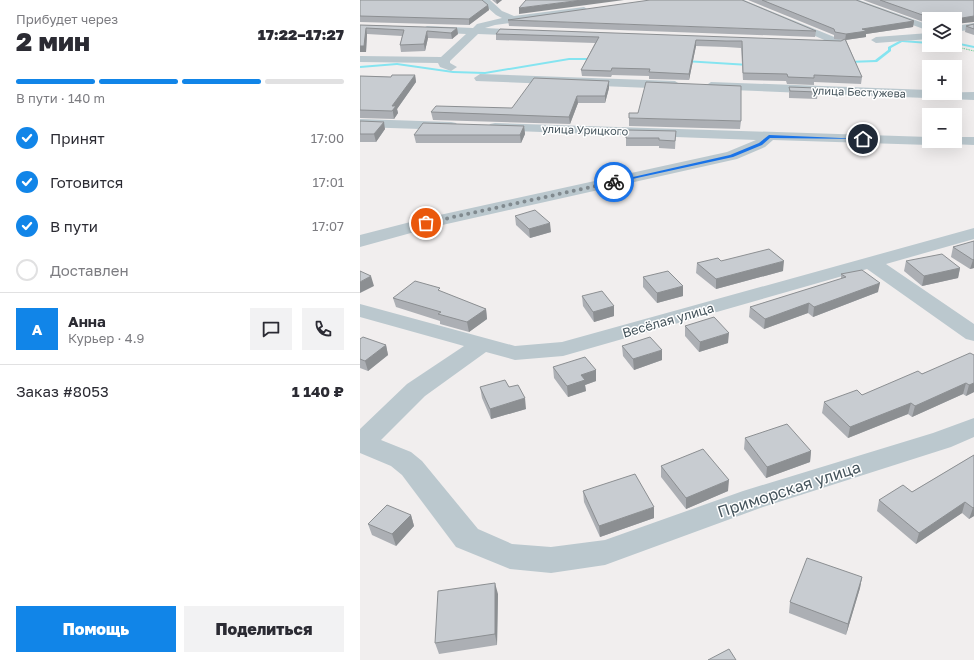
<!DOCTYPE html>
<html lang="ru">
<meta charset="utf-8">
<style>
:root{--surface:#fff;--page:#f2f2f3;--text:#2b2b33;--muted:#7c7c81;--line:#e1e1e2;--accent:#1185e8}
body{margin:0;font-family:"Golos Text",sans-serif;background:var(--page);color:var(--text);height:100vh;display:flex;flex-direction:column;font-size:15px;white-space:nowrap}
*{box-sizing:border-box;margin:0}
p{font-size:13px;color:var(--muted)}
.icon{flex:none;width:22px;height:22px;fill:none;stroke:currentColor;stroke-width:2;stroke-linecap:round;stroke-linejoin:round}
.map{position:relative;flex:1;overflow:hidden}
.sheet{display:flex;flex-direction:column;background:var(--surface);width:360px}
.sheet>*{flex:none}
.fabs{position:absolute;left:562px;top:12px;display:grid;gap:8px}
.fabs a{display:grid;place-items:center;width:40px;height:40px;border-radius:0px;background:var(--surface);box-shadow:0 4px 16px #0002;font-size:20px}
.pin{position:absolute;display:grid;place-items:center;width:34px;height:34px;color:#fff;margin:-17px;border:2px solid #fff;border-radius:50%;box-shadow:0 1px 4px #0007}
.courier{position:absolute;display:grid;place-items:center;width:40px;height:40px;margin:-20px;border:3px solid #1a73e8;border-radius:50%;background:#fff;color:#222;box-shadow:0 1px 5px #0007}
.headline em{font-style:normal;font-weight:800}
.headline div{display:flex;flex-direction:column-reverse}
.headline{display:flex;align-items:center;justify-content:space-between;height:68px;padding:0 16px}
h1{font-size:26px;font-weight:800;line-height:30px}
.bar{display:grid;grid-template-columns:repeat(4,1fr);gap:6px 4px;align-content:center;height:48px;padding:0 16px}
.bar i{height:5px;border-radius:3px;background:var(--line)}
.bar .active{background:var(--accent)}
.bar p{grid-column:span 4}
.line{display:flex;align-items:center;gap:10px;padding:0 16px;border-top:1px solid var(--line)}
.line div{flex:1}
.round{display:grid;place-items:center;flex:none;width:42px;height:42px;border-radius:0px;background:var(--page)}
ol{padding:0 16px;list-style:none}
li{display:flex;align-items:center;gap:12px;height:44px}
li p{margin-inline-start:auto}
li .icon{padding:4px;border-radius:50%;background:var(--accent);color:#fff;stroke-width:4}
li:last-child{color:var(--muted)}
li i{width:22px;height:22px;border:2px solid var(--line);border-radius:50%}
.cta{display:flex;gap:8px;margin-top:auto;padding:8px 16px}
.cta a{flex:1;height:46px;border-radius:0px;background:var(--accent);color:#fff;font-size:16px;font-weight:800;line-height:46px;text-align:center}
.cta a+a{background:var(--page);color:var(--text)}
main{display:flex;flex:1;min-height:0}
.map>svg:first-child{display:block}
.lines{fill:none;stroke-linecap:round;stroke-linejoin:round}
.stream{fill:#85e4f0;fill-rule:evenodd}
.path{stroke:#71d097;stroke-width:1;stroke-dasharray:1.5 1;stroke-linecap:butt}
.minor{fill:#bbc8ce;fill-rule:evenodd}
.wall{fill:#acafb4}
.shaded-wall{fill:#8c8f92}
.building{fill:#c8ccd1;stroke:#8c8f92}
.route{fill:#1a73e8}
.done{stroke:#818a8f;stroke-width:4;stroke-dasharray:0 7.2}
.labels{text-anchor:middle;stroke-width:3;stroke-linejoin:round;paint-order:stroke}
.far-street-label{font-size:11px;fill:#45545c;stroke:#fff}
.street-label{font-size:13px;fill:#45545c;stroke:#fff}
.near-street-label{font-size:16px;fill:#45545c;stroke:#fff}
</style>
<main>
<section class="sheet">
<div class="headline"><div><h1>2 мин</h1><p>Прибудет через</p></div><em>17:22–17:27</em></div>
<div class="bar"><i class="active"></i><i class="active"></i><i class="active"></i><i></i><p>В пути · 140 m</p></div>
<ol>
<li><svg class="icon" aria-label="check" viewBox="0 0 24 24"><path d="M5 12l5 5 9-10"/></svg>Принят<p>17:00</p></li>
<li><svg class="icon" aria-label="check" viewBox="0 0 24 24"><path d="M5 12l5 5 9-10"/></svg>Готовится<p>17:01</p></li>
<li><svg class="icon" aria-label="check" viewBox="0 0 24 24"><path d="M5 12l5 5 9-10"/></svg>В пути<p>17:07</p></li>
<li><i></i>Доставлен</li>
</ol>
<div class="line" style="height:72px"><b class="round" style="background:var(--accent);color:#fff">А</b><div><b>Анна</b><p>Курьер · 4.9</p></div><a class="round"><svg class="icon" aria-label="chat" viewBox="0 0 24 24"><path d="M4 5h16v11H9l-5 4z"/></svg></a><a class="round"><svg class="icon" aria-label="phone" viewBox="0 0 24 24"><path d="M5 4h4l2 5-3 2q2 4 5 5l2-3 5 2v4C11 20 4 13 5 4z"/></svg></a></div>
<div class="line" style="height:52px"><div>Заказ #8053</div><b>1 140 ₽</b></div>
<div class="cta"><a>Помощь</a><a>Поделиться</a></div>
</section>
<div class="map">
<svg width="614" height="660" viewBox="0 0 614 660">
<rect width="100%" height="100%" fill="#f1eeee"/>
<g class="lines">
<!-- stream -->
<path class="stream" d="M541 40 569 42V44L542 42 531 48V51L517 62 488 63 486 62 488 61 515 60 528 50V47Z
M595 42 614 46V48L595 44Z
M209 58H234L236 59 234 60H209L125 74 93 73 37 65 0 68V66L37 63 93 71 125 72Z
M324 60 389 64 391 65 389 66 325 62H324Z"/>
<!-- path -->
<path class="path" d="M589 45 614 51"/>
<!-- minor -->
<path class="minor" d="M119 0H130L142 11 154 16 224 7 229 10 224 13 135 25 125 28 167 30 172 33 167 36 118 34 90 61V63L97 67 91 71 80 67 78 63 0 62V56L81 57 106 34 67 32 62 29 67 26 113 28 117 24 142 18 136 15Z
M371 0H384L484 41 485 43 480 46 476 45Z
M485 0H499L569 25V31Z
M614 23V29L595 32V26Z
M569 33V39L516 43 511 40 516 37Z
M120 74 315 81 321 85 315 89 116 81 114 78Z
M351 82 569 90V93L614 92V100L347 89 345 86Z
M0 119 91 122 96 123 98 126 96 129 91 130 0 127Z
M135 123 569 137V141H576L574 144 569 145 413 140 405 147 377 159 69 228 0 247V235L66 218 367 152 396 140 130 130 128 127 130 124Z
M595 137H614V145L590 144 588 141H595Z
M614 228V239L526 264 614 324V341L606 339 507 269 203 356 155 360 126 352 65 396 21 440 51 452 62 461 118 529 152 544 191 547 245 540 383 491 573 433 614 418V437L591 447 403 507 245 565 191 573 150 569 96 547 42 475 31 466 0 453V429L47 384 104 346 0 317V304L155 346 202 342Z"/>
</g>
<!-- wall -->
<path class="wall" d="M0 0 128 5 129 10 109 25 0 22Z
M132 0H142L137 4Z
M388 0H496L554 21 553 27 506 34V37L486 40 502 77 501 84 454 82V85L427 84 426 81 383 80 381 48 366 47 336 46 329 80 289 79V76L252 75 251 77 222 76 221 70 235 43 136 40V34L481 41 483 40 474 39V35Z
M503 0H614V22L595 19H569V24Z
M148 20 456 31 455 37 149 26Z
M614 24V35L605 32 606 26Z
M0 25 97 28 98 34 92 39 68 38 65 51 41 52 40 45 42 36 7 34 6 52Z
M55 75 56 82 37 109 38 113 34 119 0 118V76L31 77Z
M429 87 458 92 457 99 429 98Z
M249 88 245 103H218L210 124 73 120 71 112 152 108Z
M269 118 381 121 380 129 269 126Z
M0 121 25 129 16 142H0Z
M164 126 165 134 161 143H56L54 135Z
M316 131 315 149 299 148V146H266V138Z
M155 216 191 232 170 238 156 225Z
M614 241V268L610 269 591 257 593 247Z
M361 261 423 271 356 289 336 273 337 263Z
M546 261 600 268 598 278 562 286 544 271Z
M481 274 518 292 453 317 448 313 404 329 389 317 390 307 481 279Z
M283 277 323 296 297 303 283 287Z
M81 292 126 309 127 319 109 332 80 324V321L36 307 33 298Z
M222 296 254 306V316L234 322 223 306Z
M325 326 368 343 339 352 325 336Z
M0 339 26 345 28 355 8 371 0 368Z
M262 346 302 360 274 370 263 356Z
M614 355V392L606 396 603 394 552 417 548 414 488 438 462 413 464 402 502 395Z
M193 367 236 370V381L225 385 226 391 208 397 194 378Z
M120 387H149L166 409 131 419 122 398Z
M385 438 451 451 450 462 406 478 384 449Z
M614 455V516L609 519 602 513 556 544 517 511 519 500 552 492Z
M301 466 368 491 326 509 301 477Z
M223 491 294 518 240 537 224 502Z
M51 515 54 526 36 546 12 535 8 524Z
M502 577 500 588 486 635 429 613 430 602Z
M138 594 137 645 79 654 75 643Z"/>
<!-- shaded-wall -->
<path class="shaded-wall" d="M136 0H142L137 4Z
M222 0H264L159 14V8Z
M128 5 129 10 109 25V19Z
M614 16V22L595 24V21L596 19Z
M580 17 579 19H571V18Z
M554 21 553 27 506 34V37L485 40 486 34 502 29Z
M6 28 7 34 6 52H0V46Z
M97 28 98 34 92 39 91 33Z
M67 31 68 38 65 51 64 44Z
M336 40V46L329 80V74Z
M55 75 56 82 37 109 38 113 34 119 32 106Z
M249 81V88L245 103V96Z
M217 96 218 103 210 124 209 117Z
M24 122 25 129 16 142 14 134Z
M164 126 165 134 161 143 160 135Z
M190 223 191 232 170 238 169 229Z
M614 259V268L610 269 613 260Z
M424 261 423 271 356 289V279Z
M600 268 598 278 562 286 564 276Z
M11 276 14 286 0 293V282Z
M520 283 518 292 453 317 454 307Z
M323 286V296L297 303V293Z
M449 303 448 313 404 329 405 319Z
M254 306V316L234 322 233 312Z
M126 309 127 319 109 332 107 322Z
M369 333 368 343 339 352 340 342Z
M26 345 28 355 8 371 5 361Z
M302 350V360L274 370 273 359Z
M236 370V381L225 385 226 391 208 397 207 386 221 375Z
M606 383 603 394 552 417 555 406Z
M614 383V392L606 396 609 385Z
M165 398 166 409 131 419 130 409Z
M551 403 548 414 488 438 490 427Z
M451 451 450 462 406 478 407 467Z
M369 480 368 491 326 509V498Z
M605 502 602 513 556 544 559 533Z
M294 507V518L240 537 239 526Z
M614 507V516L609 519 613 508Z
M51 515 54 526 36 546 32 534Z
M502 577 500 588 486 635 488 624Z
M135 583 138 594 137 645 135 634Z"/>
<!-- building -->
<path class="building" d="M0 0H122L128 5 109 19 0 16Z
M166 0H222L159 8Z
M290 0H382L456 31 148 20Z
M402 0H496L554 21 502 29 507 31 486 34 475 32 474 29Z
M520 0H614V16L596 19 595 21V19H586L580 17 571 18Z
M614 24V29L606 26Z
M0 25 97 28 91 33 67 31 64 44 40 45 44 30 6 28 4 46H0Z
M140 29 481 41 485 39 502 77 454 75V78L428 77 427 74 383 73 382 41H366L336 40 329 74 289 72 290 69 252 68 251 71 221 70 239 37 136 34Z
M32 75H55L32 106H36L32 111 0 110V76L31 77Z
M174 78 249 81 245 96H217L209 117 71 112 76 106 152 108Z
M286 82 381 86V121L269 118V113H278Z
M429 87 457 88 458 92 430 91Z
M0 121 24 122 14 134H0Z
M63 123 164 126 160 135H54Z
M267 130 316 131 315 141 299 140V138H266Z
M175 210 190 223 169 229 155 216Z
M614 241V259L613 260 593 247Z
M409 249 424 261 356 279 337 263 358 258 361 261Z
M582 254 600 268 564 276 546 261Z
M502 270 520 283 454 307 449 303 405 319 390 307 486 277 481 274Z
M0 271 11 276 0 282Z
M308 271 323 286 297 293 283 277Z
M55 281 80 288 78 290 126 309 107 322 78 314 81 312 33 298Z
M242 291 254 306 233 312 222 296Z
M354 317 369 333 340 342 325 326Z
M3 337 26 345 5 361 0 359V339Z
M290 337 302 350 273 359 262 346Z
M610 353 614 355V383L609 385 606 383 555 406 551 403 490 427 464 402 497 390 502 395 558 371 562 374Z
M225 357 236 370 221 375 225 380 207 386 193 367Z
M145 380 149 387 158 385 165 398 130 409 120 387Z
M427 424 451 451 407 467 385 438Z
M343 449 369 480 326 498 301 466Z
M614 455V507L613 508 605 502 559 533 519 500 543 485 552 492Z
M275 474 294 507 239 526 223 491Z
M27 505 51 515 32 534 8 524Z
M447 558 502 577 488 624 430 602Z
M135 583V634L75 643 78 591Z
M369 649 376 660H348Z"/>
<!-- route -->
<path class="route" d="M409 135 505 139 410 138 402 145 373 157 254 183 251 182 370 155 399 143Z"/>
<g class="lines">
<!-- done -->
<path class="done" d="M66 223 254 182"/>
</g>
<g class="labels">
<!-- far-street labels -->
<g class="far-street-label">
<text transform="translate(499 92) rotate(2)" y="4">улица Бестужева</text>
<text transform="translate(225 130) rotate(2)" y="4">улица Урицкого</text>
</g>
<!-- street labels -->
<g class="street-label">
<text transform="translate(308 320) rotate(-16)" y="5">Весёлая улица</text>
</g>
<!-- near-street labels -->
<g class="near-street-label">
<text transform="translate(429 489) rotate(-18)" y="6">Приморская улица</text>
</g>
</g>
</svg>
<div class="fabs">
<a><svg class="icon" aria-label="layers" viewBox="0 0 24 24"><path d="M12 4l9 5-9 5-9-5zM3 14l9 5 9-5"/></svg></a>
<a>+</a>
<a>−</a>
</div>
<div class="pin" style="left:66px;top:223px;background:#ea580c"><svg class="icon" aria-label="bag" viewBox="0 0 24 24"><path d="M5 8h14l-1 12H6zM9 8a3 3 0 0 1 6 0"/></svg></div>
<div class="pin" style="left:503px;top:139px;background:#1f2937"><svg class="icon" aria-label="home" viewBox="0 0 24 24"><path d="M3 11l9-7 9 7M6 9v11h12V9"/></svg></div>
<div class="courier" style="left:254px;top:182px"><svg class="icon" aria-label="bike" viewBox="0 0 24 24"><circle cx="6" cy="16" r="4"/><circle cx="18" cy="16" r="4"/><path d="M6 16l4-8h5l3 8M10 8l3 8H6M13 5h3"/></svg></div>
</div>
</main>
